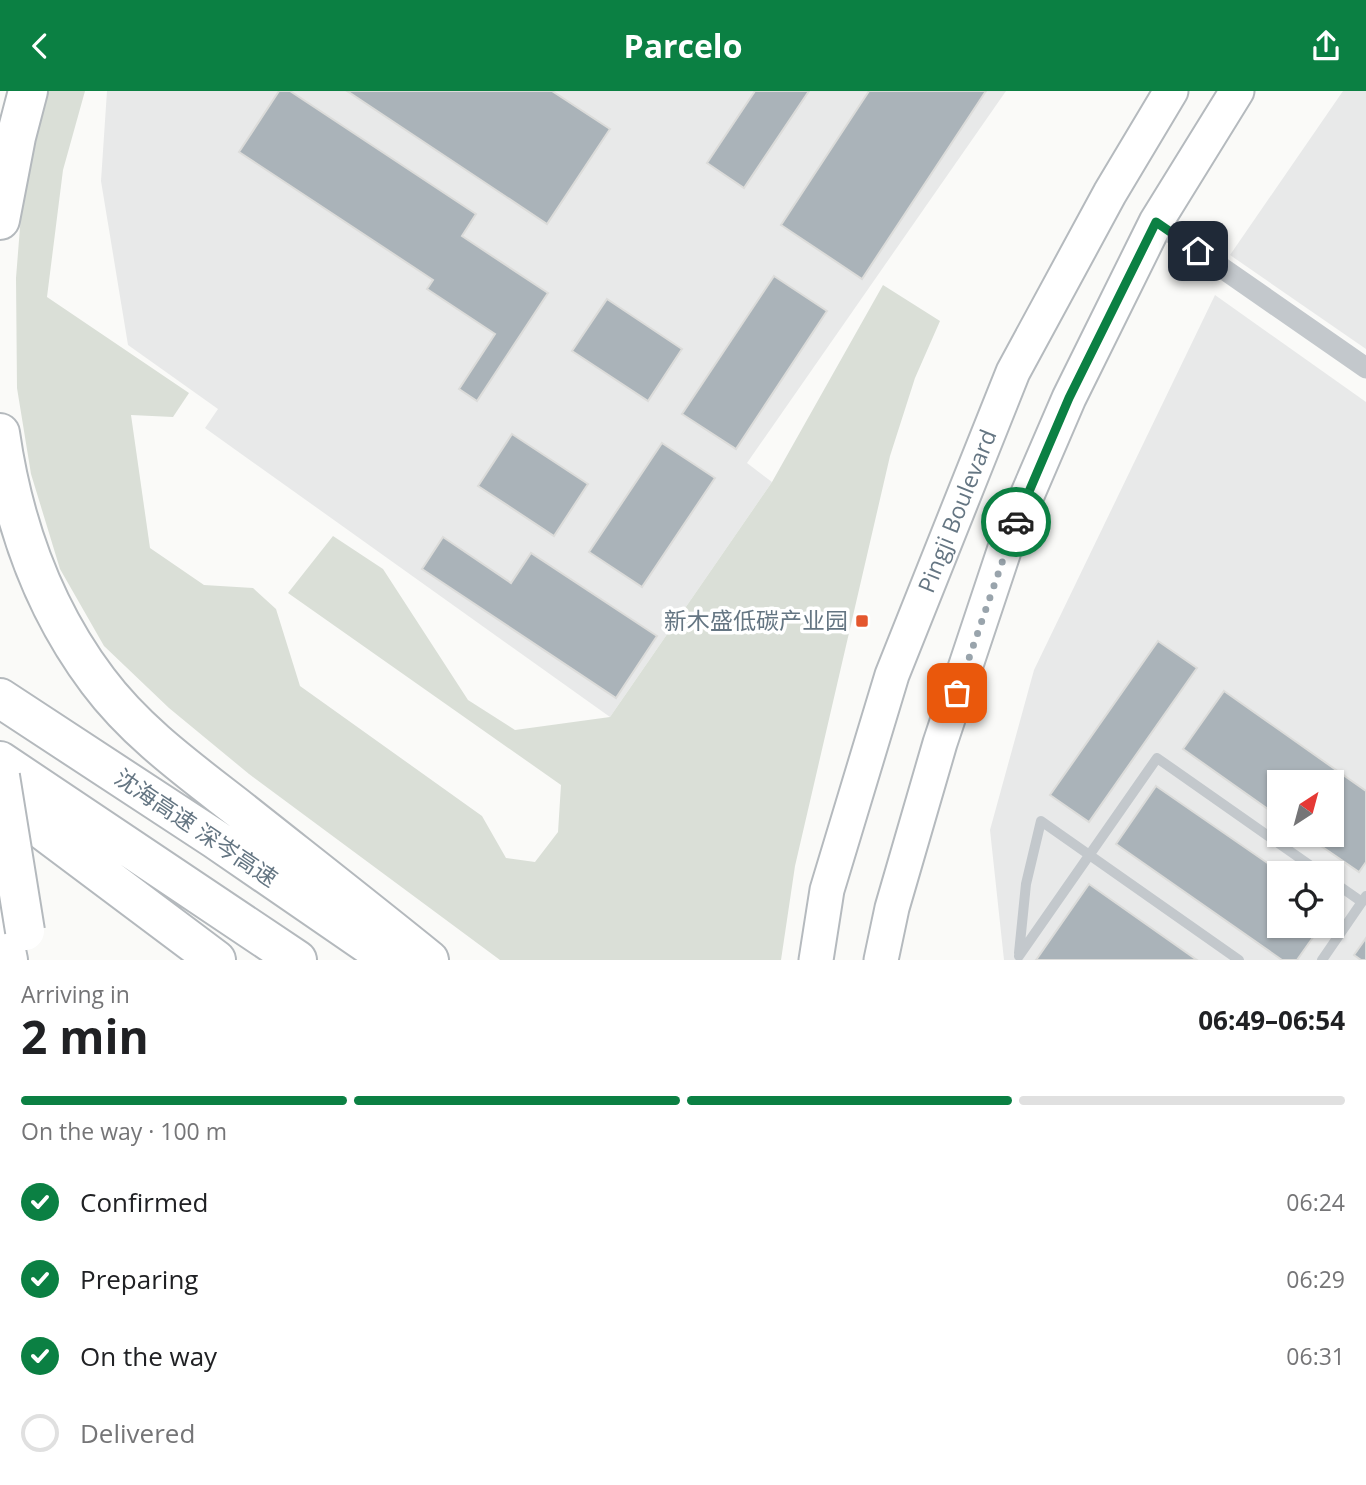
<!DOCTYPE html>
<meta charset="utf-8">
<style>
:root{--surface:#fff;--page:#f2f2f2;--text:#202124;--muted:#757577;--line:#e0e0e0;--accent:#0b8043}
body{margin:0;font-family:"Open Sans","Noto Sans SC",sans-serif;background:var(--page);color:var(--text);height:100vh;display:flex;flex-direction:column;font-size:26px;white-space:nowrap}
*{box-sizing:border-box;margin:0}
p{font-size:23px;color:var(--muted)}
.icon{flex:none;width:38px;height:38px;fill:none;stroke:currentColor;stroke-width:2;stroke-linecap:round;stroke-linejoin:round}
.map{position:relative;height:869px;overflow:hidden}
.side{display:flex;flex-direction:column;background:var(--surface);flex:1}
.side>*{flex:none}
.needle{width:46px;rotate:36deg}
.fabs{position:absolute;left:1267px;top:679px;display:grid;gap:14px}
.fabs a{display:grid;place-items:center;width:77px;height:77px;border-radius:0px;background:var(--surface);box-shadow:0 2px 5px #0004;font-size:35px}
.pin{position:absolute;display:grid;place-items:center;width:60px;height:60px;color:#fff;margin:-30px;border-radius:14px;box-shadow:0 4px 10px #0006}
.courier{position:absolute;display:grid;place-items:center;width:70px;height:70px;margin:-35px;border:5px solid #0b8043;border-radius:50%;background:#fff;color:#222;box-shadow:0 2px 9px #0007}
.overview em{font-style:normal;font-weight:700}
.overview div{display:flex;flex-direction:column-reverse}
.overview{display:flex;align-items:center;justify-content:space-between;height:119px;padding:0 21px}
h1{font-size:46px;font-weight:700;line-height:52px}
.bar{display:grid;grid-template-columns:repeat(4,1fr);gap:10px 7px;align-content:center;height:84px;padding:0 21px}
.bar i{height:9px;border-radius:5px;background:var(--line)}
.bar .selected{background:var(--accent)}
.bar p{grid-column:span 4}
ol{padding:0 21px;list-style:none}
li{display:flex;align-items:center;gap:21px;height:77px}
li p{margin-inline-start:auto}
li .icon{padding:7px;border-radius:50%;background:var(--accent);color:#fff;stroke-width:4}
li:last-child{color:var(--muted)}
li i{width:38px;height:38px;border:4px solid var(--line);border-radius:50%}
header{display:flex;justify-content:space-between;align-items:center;height:91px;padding:0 21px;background:var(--accent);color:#fff;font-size:32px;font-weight:700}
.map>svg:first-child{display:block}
.built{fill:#e8e9e9;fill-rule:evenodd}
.green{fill:#dadfd7}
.building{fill:#aab3b9;stroke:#dcdcda;stroke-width:2}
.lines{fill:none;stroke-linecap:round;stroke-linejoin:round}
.primary-casing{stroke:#b5babe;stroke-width:37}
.highway-casing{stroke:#b4b9bd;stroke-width:42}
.lane{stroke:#c3c8cc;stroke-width:10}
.street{stroke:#c3c8cc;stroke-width:21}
.primary{stroke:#fff;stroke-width:33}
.highway{stroke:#fff;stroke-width:38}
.highway-bridge-casing{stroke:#b4b9bd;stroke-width:42;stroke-linecap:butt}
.highway-bridge{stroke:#fff;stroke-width:38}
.done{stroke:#99a4ac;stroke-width:7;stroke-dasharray:0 12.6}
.route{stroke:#0b8043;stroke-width:9}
.poi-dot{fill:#e4572e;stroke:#fff;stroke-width:2.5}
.labels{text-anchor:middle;stroke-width:7;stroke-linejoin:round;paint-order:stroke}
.street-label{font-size:23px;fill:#657683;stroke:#fff}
.poi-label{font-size:23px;fill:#657683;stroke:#fff;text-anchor:end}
</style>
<header><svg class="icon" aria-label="back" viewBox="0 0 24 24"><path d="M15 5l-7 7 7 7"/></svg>Parcelo<svg class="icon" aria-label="share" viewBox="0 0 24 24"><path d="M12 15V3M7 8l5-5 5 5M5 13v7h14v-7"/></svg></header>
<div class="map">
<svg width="1366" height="869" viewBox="0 0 1366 869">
<rect width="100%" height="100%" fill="#fafaf8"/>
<!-- built -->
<path class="built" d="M107 0H1006L747 372 772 391 610 626 205 337 218 318 128 254 101 90Z
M1343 0H1366V258L1230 164Z
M1215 204 1366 311V869H1004L990 739 1034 579ZM1279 691H1332V744H1279ZM1279 782H1332V835H1279Z"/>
<!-- green -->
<path class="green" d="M47 0H85L63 79 47 206 189 302 173 326 131 324 150 457 204 494 253 497 276 518 300 595 482 725 506 767 535 771 558 741 561 694 288 502 333 445 383 478 468 609 515 639 610 626 772 391 883 194 940 230 915 287 890 365 795 775 781 869H500L249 683 169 617 104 555 60 478 31 383 17 297 16 187 24 86Z"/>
<!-- building -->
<path class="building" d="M279 0H290L476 123 462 145 548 202 477 310 459 298 495 243 427 198 433 189 239 61Z
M347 0H552L610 38 547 133Z
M755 0H809L744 97 707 72Z
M869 0H986L862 188 781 134Z
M774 185 827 220 736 358 682 323Z
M607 208 682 258 648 310 572 260Z
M512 343 588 393 554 445 478 395Z
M662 352 715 387 642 496 589 461Z
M443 446 511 492 531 462 657 545 616 607 422 478Z
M1158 550 1197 577 1089 731 1050 704Z
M1224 600 1366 700V771L1359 781 1305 744H1332V691H1279V726L1183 658Z
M1156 695 1282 782H1279V835H1321L1297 869H1282L1116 753Z
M1089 793 1197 869H1036Z
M1366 847V869H1361L1354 864Z"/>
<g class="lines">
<defs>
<g id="primary">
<path id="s1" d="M816 869 827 799 892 584 1013 281 1110 102 1171 0"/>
<path d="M881 869 892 817 940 652 1007 451 1069 307 1156 131 1237 0"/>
</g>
<path id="highway" d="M0 129 16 46 28 0
M0 342C13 432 43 517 98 590 136 641 189 679 239 718 302 768 366 818 429 869
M0 607 215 748 391 869
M0 670 297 869
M0 707 216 869
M0 831 8 869"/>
</defs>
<!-- primary casing -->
<use href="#primary" class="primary-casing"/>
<!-- highway casing -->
<use href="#highway" class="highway-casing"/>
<!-- lane -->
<path class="lane" d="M1332 790 1362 811
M1019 862 1026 793 1041 730 1239 869
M1019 865 1157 667 1321 782
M1322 869 1366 805"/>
<!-- street -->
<path class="street" d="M1156 131 1366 277"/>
<!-- primary -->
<use href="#primary" class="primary"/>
<!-- highway -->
<use href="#highway" class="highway"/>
<defs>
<path id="highway-bridge" d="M0 685 25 840"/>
</defs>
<!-- highway-bridge casing -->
<use href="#highway-bridge" class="highway-bridge-casing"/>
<!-- highway-bridge -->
<use href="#highway-bridge" class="highway-bridge"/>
</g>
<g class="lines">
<!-- done -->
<path class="done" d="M957 602 1016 431"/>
<!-- route -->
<path class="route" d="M1016 431 1069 307 1156 131 1198 160"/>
</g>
<!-- markers -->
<rect class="poi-dot" x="855" y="523" width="14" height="14" rx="3.5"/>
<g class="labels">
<!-- street labels -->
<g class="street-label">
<text dy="8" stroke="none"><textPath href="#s1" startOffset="472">Pingji Boulevard</textPath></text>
<text transform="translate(196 737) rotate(34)" y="8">沈海高速 深岑高速</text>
</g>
<!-- poi labels -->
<g class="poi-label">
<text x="848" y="538">新木盛低碳产业园</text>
</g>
</g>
</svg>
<div class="fabs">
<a><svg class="needle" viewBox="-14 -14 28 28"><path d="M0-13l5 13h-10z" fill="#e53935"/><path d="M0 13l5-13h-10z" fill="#757577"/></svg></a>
<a><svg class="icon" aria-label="locate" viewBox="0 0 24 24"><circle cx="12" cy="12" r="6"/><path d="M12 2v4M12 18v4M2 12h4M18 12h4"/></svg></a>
</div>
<div class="pin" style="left:957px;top:602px;background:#ea580c"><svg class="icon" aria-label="bag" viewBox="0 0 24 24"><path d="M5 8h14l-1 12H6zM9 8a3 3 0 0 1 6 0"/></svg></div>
<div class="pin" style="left:1198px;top:160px;background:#1f2937"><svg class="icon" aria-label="home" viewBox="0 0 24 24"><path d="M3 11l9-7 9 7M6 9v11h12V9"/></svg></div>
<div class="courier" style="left:1016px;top:431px"><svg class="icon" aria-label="car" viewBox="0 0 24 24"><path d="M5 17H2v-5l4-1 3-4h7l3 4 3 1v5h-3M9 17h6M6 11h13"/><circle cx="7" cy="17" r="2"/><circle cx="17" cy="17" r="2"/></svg></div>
</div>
<section class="side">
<div class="overview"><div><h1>2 min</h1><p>Arriving in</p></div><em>06:49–06:54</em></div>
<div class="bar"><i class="selected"></i><i class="selected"></i><i class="selected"></i><i></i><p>On the way · 100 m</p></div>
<ol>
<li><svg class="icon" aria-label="check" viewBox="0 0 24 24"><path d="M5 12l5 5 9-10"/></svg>Confirmed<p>06:24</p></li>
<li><svg class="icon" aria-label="check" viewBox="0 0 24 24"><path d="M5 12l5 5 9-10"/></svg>Preparing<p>06:29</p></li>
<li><svg class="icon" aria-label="check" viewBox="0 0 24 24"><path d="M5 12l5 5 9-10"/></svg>On the way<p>06:31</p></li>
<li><i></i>Delivered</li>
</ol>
</section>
